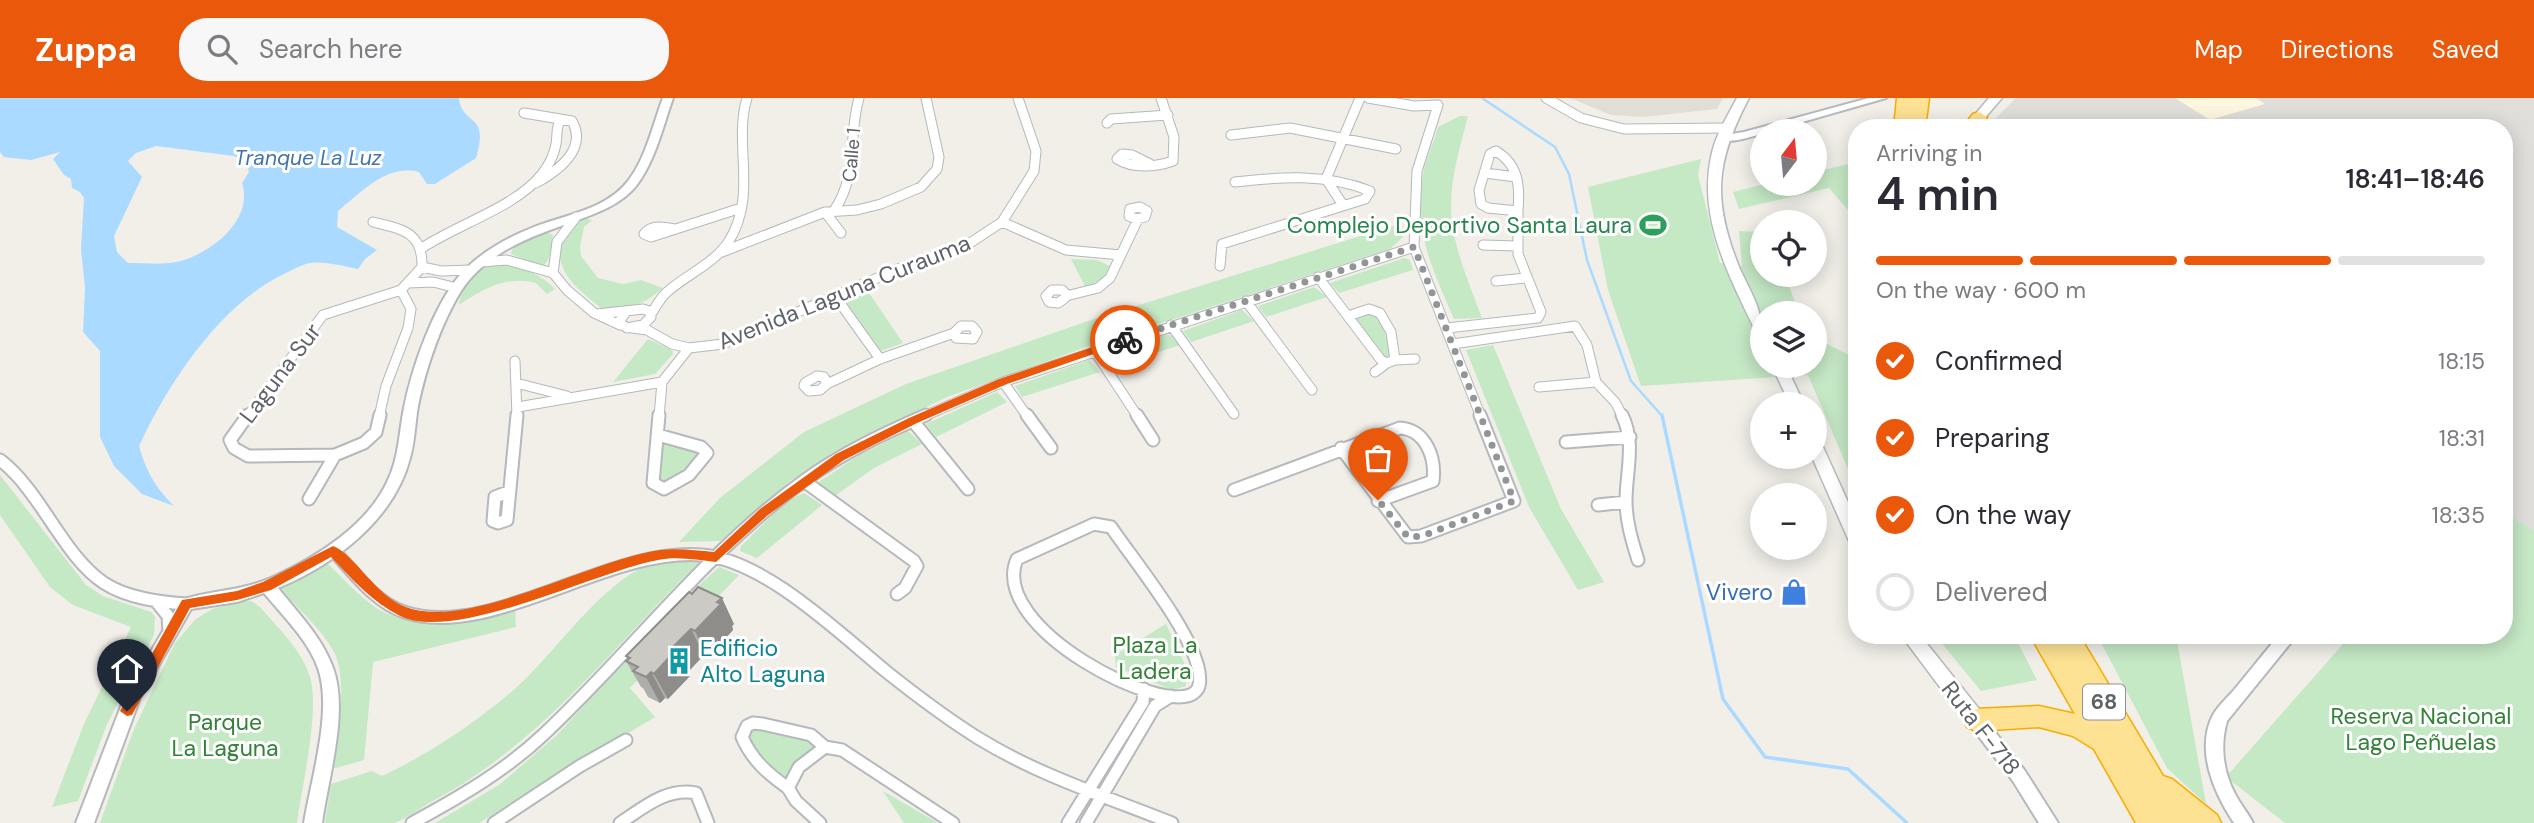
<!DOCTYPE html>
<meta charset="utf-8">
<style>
:root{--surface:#fff;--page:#f7f7f7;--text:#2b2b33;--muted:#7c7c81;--line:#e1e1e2;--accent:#ea580c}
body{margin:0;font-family:"DM Sans",sans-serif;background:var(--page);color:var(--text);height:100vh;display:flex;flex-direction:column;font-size:26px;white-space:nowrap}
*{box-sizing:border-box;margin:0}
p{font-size:23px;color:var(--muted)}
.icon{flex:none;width:38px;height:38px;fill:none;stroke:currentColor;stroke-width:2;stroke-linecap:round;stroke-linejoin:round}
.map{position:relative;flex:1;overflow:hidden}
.details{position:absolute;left:1848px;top:21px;width:665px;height:525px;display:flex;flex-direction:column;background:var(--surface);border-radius:28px;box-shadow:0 4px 18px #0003}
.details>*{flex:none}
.needle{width:46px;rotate:16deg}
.controls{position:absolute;left:1750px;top:21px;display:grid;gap:14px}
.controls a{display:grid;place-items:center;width:77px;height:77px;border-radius:50%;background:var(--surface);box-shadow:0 4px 18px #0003;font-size:35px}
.pin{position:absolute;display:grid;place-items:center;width:60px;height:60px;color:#fff;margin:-72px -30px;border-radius:50% 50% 50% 0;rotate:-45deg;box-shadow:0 0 7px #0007}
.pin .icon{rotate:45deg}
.courier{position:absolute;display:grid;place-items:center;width:70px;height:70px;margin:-35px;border:5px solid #ea580c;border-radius:50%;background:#fff;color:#222;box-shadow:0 2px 9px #0007}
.summary em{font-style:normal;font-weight:600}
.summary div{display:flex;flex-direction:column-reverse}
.summary{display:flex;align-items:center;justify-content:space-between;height:119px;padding:0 28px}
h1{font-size:46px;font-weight:600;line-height:52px}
.bar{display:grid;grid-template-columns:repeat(4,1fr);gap:10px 7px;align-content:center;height:84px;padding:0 28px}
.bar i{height:9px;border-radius:5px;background:var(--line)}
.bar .active{background:var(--accent)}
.bar p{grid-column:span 4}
ol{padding:0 28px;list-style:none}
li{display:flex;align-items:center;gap:21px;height:77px}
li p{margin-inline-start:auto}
li .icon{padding:7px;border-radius:50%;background:var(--accent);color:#fff;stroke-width:4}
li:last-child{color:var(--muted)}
li i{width:38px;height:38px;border:4px solid var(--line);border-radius:50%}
header{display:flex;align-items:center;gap:42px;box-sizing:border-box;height:98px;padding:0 35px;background:var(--accent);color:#fff}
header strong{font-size:33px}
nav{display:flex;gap:38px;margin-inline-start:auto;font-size:24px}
.search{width:490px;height:63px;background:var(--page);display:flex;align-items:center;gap:18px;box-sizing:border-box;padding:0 24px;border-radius:28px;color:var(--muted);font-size:26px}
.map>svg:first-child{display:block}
.commercial{fill:#fef7e0}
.industrial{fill:#e0deda}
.education{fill:#e1ded6}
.green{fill:#c5e8c5}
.water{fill:#aadaff;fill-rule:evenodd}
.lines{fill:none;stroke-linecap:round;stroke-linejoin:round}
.stream-far1{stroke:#aadaff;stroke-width:2.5}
.stream{stroke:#aadaff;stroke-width:3.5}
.minor-far1-casing{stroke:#b5b8bc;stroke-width:11}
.minor-casing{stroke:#b5b8bc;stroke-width:15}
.tertiary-casing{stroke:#b5b8bc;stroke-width:4}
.secondary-casing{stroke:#b6babf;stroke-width:3}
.motorway-casing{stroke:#f9ab00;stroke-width:3}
.minor-far1{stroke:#fff;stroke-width:9}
.minor{stroke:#fff;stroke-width:11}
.tertiary{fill:#fff;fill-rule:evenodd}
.secondary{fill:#fff;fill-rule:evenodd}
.motorway{fill:#fde293;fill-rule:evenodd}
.wall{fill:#afaea9}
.shaded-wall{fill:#8f8d8a}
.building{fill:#cccac5;stroke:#8f8d8a;stroke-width:2}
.route{fill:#ea580c}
.done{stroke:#929495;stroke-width:7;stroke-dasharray:0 12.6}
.labels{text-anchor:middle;stroke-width:6;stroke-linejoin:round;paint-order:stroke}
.far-street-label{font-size:19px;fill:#5f6368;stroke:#fff}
.far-water-label{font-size:21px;font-style:italic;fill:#4174aa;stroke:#fff}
.shield{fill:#fff;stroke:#8f9295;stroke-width:2}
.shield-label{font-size:21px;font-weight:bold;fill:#5f6368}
.leisure-label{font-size:23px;fill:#27864d;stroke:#fff;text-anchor:end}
.street-label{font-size:23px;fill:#5f6368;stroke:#fff}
.shop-label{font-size:23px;fill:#366cbe;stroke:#fff;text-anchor:end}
.park-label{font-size:23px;fill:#348238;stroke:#fff}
.culture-label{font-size:23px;fill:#0d838f;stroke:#fff;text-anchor:start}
</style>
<header>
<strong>Zuppa</strong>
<div class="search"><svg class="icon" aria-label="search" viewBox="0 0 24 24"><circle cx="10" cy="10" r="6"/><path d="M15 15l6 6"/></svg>Search here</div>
<nav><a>Map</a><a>Directions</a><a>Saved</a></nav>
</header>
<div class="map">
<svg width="2534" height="725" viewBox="0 0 2534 725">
<rect width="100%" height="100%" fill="#f1efe8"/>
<!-- commercial -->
<path class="commercial" d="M2175 0H2285L2210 22Z"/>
<!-- industrial -->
<path class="industrial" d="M2016 0H2175L2210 22 2265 6 2256 0H2534V432L2504 415V30H1995L1994 22Z"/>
<!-- education -->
<path class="education" d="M1570 0H1723L1717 11 1643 19 1611 17Z"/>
<!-- green -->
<path class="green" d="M1460 18H1468C1458 56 1445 98 1454 137 1460 165 1472 193 1482 220L1454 221C1432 170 1413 133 1423 76 1426 60 1434 44 1438 29Z
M1701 61 1698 77 1720 165 1742 168 1739 133 1762 134V177H1785L1799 215H1762V268H1815V240L1857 261V392L1808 277 1641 288 1608 192 1588 89Z
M1857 64V157L1855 120 1829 90 1739 111 1733 94 1765 86H1815V74Z
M583 120 592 122 584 129 580 148 581 158 598 180 623 186 641 182 663 190C641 209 631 209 602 211 580 192 558 179 559 147L575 124Z
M1402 125 1403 139 1390 151 1084 250 947 299 830 356 789 384 720 443 679 444 720 400 804 334 906 286 1088 223Z
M546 134 553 137C551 147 551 166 541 168L511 156C514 142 533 138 546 134Z
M1404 160 1410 162 1413 172 1339 195 1330 185Z
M1071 161 1097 162 1112 169 1108 177 1086 190Z
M488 165C513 165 537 173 555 191L547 196 536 185C507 177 483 191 459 207 461 188 474 176 488 165Z
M865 189 903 245 881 253 842 199Z
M1314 189 1327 199 1266 219 1258 208Z
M1242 212 1254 223 1191 244 1183 233Z
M1368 215 1375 216 1381 222 1392 259H1384L1355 221Z
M1166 236 1172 238 1180 247 1114 269 1106 258 1108 255Z
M648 241 672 252 673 256 655 276 613 284Z
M1493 247 1561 411 1604 484 1578 492 1529 409 1466 252Z
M1089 262 1100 274 1022 299 1015 288Z
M997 294 1007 304 936 339 926 326Z
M908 333 922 346 874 370 835 398 819 386 820 383 858 358Z
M664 343 700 351 702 358 673 386 658 385Z
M0 377 86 487 103 498 151 514 155 519 154 537 107 626 78 703 52 709 84 626 131 529 73 507 50 489 0 417Z
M804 395 822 407 757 460 740 453 741 448C757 433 784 402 804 395Z
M2504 415 2534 432V725H2285L2226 679 2351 537H2504Z
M661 462 699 464C613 549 540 647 431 704 419 711 406 721 394 725 377 725 343 725 325 725L331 686 372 673 382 678C431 655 477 624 517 589 559 551 606 477 661 462Z
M326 464C342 479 358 498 378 511 418 536 472 515 515 507L516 529 373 564 364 662 336 670H333C336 636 347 594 337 561 329 538 295 507 278 489Z
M719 469 739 477 630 590 655 619 479 725H435L499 687 557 637 674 510Z
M243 503H251L260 509C277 529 302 552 310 579 320 613 302 687 297 725H100L134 631 175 545 196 521 212 511Z
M1166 526 1187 571 1186 588 1172 592 1116 569 1115 557Z
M1935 537H2014L2037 582 1981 593Z
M2097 537H2176L2206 706 2167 670Z
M753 629 808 640 820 649 796 665 785 681 762 665 747 639Z
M883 693 938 725H904Z"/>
<!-- water -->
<path class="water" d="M0 0H459C462 29 490 13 476 60L435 86H427L419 74C386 66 362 94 338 113L337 129 377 152 365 161 358 171C343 168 325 163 310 165 304 166 296 170 290 173 222 203 170 282 139 348 146 373 155 389 174 408L142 396 114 368 100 339V253L83 234 85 190 81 151 84 100 80 94 72 90 71 81 64 77 53 61 60 54 31 62 4 59 0 54ZM156 48 234 58 247 65 249 74 242 85C254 122 211 156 177 164 161 167 145 165 128 165L117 154 114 138 142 79 128 63 136 55Z"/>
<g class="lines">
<!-- stream-far1 -->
<path class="stream-far1" d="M1482 0 1555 49 1569 76 1587 162 1631 283 1663 319"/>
<!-- stream -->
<path class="stream" d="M1662 317 1723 601 1765 659 1848 671 1907 725"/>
<defs>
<path id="minor-far1" d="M1368 0 1414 8 1438 7 1417 73 1414 149 1481 319
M1546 0 1581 20 1624 31 1727 30
M524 15 572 23C588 51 558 73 536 85
M1107 25 1111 21 1168 17
M1231 37 1290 30 1396 51
M1496 53C1519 67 1520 88 1518 113L1488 110 1481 106 1479 92 1490 56Z
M1150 66 1132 57 1122 56 1117 61C1133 71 1156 69 1173 63L1174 39 1161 0
M1485 75 1516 79
M1343 107 1326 81 1360 0
M1140 109 1147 113 1145 119 1136 121 1129 118 1130 111Z
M835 111C858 77 848 38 859 0
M825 114 841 135
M373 124C402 131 423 134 422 169
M1002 124 1066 152 1121 157
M675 131C665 129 651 126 644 136L651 139 741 110
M1483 147 1517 148
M422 150C458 126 516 109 542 76 549 67 554 57 556 46 558 36 555 30 561 21
M722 154 825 114 857 112 881 106 921 89 937 71 939 59 926 0
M481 164 507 162 553 175 567 192 594 215 620 227
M1220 168 1222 146 1365 101 1370 93C1326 75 1281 79 1235 84
M422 169 441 173 472 172
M553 175 557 144 576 119
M1318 179 1381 262 1387 265 1395 262 1391 234 1380 215 1369 211 1348 218
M1496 183 1527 180
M408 185 433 184 457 190
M401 192 422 169
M1052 192H1062L1066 196 1065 200 1058 205 1049 204 1046 198Z
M835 198 880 261
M1066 198 1098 190 1110 180 1138 121
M1246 203 1312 292
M597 216 643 211 649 213 651 219 643 227 627 230 619 224 625 215
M651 216C656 209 660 200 667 194 687 176 713 167 729 143 758 96 733 46 747 0
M1171 227 1234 316
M961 228H972L977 234 973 241 956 240 954 235Z
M632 230 647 232 672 246 689 250 723 246 903 169 970 145 1002 124 1034 73 1036 53 1018 0
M1447 230 1538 220 1541 214 1518 156V113
M1453 246 1575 228 1587 247 1596 284 1615 304 1623 319
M1094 252 1138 319
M1395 262 1415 261
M515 263 517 319
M1375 274 1387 265
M817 278 824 279 827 286 820 292 809 293 804 288 805 285Z
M1003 284 1028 319
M516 285 567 298
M827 286 880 261 954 235
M1539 289 1596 284
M518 309 662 284
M247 319 323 217 401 192
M379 319 386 288 408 230 411 211 401 192
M659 319 662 284 689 250
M922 319 1003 284 1414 149"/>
<path id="minor" d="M248 317 230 342 234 350 248 358 335 357 364 345 376 334 380 317
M1027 317 1051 350
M1137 317 1153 342
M1622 317C1636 345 1626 373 1626 403 1626 423 1632 443 1638 462
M913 323 968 391
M658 337 701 349 707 355 689 377 664 391 653 385 659 317
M1566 344 1630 339
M1341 350 1408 439 1421 438 1514 403 1480 317
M0 362C41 393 63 458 104 485 127 500 159 504 186 506
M804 383 914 463 917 468 905 490 897 496
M1234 392 1400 330C1426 332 1436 360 1433 383L1378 403
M508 394 495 399 493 423 498 425 507 422 517 317
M309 401 335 357
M1598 407 1626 404
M1094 426 1111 429C1135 464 1193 535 1199 574 1200 581 1201 589 1195 594 1167 621 987 530 1017 461Z
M333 452C353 474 375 504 404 514 491 543 607 449 702 457 765 462 840 536 888 575 917 598 946 620 978 640 1038 677 1107 699 1172 725
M156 503 168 518 169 534
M788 690C768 676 752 662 742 639L747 628 753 625 763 626 811 637 825 649
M412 725C458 700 505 673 543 637 632 554 706 453 805 382 842 355 885 335 926 317
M494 725 580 668 626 642
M620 725C643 710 667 689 696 695L708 725
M820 725 796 703 788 690 799 669 825 649 842 652 953 725
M1068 725 1143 604 1144 591
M1086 725 1155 608 1171 598"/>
<path id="tertiary" d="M663 0H673C663 28 655 64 636 88 619 109 591 117 567 126 528 139 484 157 461 193 441 226 426 269 418 308 415 325 415 343 410 360 394 422 334 467 278 490 298 515 322 539 333 570 349 613 328 681 322 725H304C311 681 333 613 318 570 308 542 283 518 264 495L237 504 191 511 140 600 94 725H76L125 598 181 502C211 492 243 493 273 479 317 459 368 427 388 382 399 359 399 334 404 310 412 269 433 210 459 178 479 155 506 140 534 129 565 117 607 111 628 83 646 60 653 26 663 0Z
M1869 0H1886L1771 33H1762V36C1749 39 1729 47 1718 40L1719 38 1744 34Z
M2279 537H2297L2227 623C2220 648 2223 673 2235 696 2240 706 2248 715 2253 725H2234C2214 695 2195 652 2213 617 2218 608 2227 600 2234 592 2249 574 2264 555 2279 537Z
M1976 615 1982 617 2025 673 2058 725H2039L2013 683 1970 627 1968 622 1970 617Z"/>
<path id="secondary" d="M1737 0H1749C1715 64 1712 103 1740 171 1750 193 1763 212 1762 237L1755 232C1729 178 1698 120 1711 59 1715 38 1727 19 1737 0Z
M1989 0H2002L1983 22H1975L1973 19Z
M1772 268H1786L1804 306H1790Z
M1815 343 1823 349 1857 424V449L1851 448 1849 443 1812 359H1815Z
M1901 537H1920L1983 616 1985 622 1983 628 1976 630 1969 628Z"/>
<path id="motorway" d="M1897 0H1929L1925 30H1894Z
M1979 14 1987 19 1979 30H1962L1973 16Z
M2030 537H2079L2163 678 2172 681 2217 717 2221 725H2136L2094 651 2073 638 2039 629 1976 633 1967 629 1964 622 1967 615 1976 611 2039 608 2075 616Z"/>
</defs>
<!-- minor-far1 casing -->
<use href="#minor-far1" class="minor-far1-casing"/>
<!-- minor casing -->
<use href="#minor" class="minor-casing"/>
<!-- tertiary casing -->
<use href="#tertiary" class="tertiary-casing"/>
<!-- secondary casing -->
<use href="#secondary" class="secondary-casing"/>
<!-- motorway casing -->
<use href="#motorway" class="motorway-casing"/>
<!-- minor-far1 -->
<use href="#minor-far1" class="minor-far1"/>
<!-- minor -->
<use href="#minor" class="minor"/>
<!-- tertiary -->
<use href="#tertiary" class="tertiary"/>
<!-- secondary -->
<use href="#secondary" class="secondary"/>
<!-- motorway -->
<use href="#motorway" class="motorway"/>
</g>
<!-- wall -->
<path class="wall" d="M689 494 734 526 732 528 733 532 708 559 704 557 688 574 690 578 668 601 665 600 660 605 648 599 643 590 641 589 626 563 628 562 626 558Z"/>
<!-- shaded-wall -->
<path class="shaded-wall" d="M722 500 734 526 732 528 733 532 708 559 695 533Z
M691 531 704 557 688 574 690 578 668 601 654 576 672 550Z
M651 574 665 600 660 605 646 579Z"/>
<!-- building -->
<path class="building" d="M698 489 722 500 717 504 721 506 695 533 691 531 672 550 676 552 654 576 651 574 646 579 633 573 638 569 626 563 630 560 626 558 689 494 692 496Z"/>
<!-- route -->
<path class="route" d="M1125 238 1128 239V244L1007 286 917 325 844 362 768 417 716 464C697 462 677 458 658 462 594 474 456 545 400 518 372 504 352 481 331 459L271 492 237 502 190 510 132 617 127 618 120 613 182 502 237 493 263 484 333 448C356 457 374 497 406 509 468 533 592 461 660 452 678 450 696 452 714 454L760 411 836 356 909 320 999 281Z"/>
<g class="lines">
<!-- done -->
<path class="done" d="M1125 242 1414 149 1514 403 1422 438 1408 439 1378 402"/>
</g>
<!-- icons -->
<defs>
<symbol id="stadium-bare" viewBox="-9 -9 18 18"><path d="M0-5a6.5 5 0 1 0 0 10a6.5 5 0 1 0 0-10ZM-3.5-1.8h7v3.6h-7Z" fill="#2e9e5b" stroke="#fff" stroke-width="2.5" paint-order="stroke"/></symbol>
<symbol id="shop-bare" viewBox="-9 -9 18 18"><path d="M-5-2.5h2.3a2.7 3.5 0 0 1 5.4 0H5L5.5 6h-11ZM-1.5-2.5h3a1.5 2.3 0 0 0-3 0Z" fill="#3f7fe0" stroke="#fff" stroke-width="2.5" paint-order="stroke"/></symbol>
<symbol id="building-bare" viewBox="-9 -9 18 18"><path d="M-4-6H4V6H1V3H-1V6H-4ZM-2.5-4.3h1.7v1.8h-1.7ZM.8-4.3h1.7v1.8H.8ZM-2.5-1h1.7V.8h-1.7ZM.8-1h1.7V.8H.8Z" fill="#0f9aa8" stroke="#fff" stroke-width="2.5" paint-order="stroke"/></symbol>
</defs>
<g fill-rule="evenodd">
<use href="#stadium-bare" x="1634" y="108" width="38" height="38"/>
<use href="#shop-bare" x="1775" y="475" width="38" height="38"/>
<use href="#building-bare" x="660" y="544" width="38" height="38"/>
</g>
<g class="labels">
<!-- far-street labels -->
<g class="far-street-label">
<text transform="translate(851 57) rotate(-85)" y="7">Calle 1</text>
</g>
<!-- far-water labels -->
<g class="far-water-label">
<text x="308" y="67">Tranque La Luz</text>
</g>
<!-- shield labels -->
<rect class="shield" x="2083" y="586.5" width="42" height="35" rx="5"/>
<g class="shield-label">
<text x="2104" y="611">68</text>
</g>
<!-- leisure labels -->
<g class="leisure-label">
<text x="1632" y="135">Complejo Deportivo Santa Laura</text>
</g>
<!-- street labels -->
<g class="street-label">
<text transform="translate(844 194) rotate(-22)" y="8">Avenida Laguna Curauma</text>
<text transform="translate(280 275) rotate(-53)" y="8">Laguna Sur</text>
<text transform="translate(1981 630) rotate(52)" y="8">Ruta F-718</text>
</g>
<!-- shop labels -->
<g class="shop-label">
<text x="1773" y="502">Vivero</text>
</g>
<!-- park labels -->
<g class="park-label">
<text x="1155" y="555">Plaza La<tspan x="1155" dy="26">Ladera</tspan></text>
<text x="2421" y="626">Reserva Nacional<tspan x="2421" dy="26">Lago Peñuelas</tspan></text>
<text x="225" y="632">Parque<tspan x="225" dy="26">La Laguna</tspan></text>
</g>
<!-- culture labels -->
<g class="culture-label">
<text x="700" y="558">Edificio<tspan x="700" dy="26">Alto Laguna</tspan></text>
</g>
</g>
</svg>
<div class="controls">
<a><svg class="needle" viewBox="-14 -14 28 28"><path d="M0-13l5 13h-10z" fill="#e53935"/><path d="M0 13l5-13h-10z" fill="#7c7c81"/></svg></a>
<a><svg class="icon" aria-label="locate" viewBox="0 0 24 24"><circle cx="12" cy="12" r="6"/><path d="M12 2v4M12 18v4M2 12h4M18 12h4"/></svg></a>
<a><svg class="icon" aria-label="layers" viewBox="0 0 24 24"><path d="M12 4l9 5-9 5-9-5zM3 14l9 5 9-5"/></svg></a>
<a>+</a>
<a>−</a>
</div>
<div class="pin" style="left:1378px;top:402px;background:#ea580c"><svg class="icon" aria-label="bag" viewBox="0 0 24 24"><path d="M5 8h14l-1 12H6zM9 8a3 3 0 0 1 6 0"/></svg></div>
<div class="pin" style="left:127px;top:613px;background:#1f2937"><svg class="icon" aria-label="home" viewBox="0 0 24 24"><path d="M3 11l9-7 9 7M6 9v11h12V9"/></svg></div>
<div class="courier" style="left:1125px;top:242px"><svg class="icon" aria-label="bike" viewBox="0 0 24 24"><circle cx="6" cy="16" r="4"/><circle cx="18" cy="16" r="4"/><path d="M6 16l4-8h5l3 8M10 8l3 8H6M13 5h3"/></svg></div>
<section class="details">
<div class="summary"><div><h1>4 min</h1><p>Arriving in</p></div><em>18:41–18:46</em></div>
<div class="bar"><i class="active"></i><i class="active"></i><i class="active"></i><i></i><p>On the way · 600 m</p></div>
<ol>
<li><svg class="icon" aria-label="check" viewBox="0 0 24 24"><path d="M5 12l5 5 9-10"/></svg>Confirmed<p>18:15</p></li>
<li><svg class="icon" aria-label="check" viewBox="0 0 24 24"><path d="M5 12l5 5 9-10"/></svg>Preparing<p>18:31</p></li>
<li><svg class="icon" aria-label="check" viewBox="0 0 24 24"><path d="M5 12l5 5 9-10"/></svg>On the way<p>18:35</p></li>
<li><i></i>Delivered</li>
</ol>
</section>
</div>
